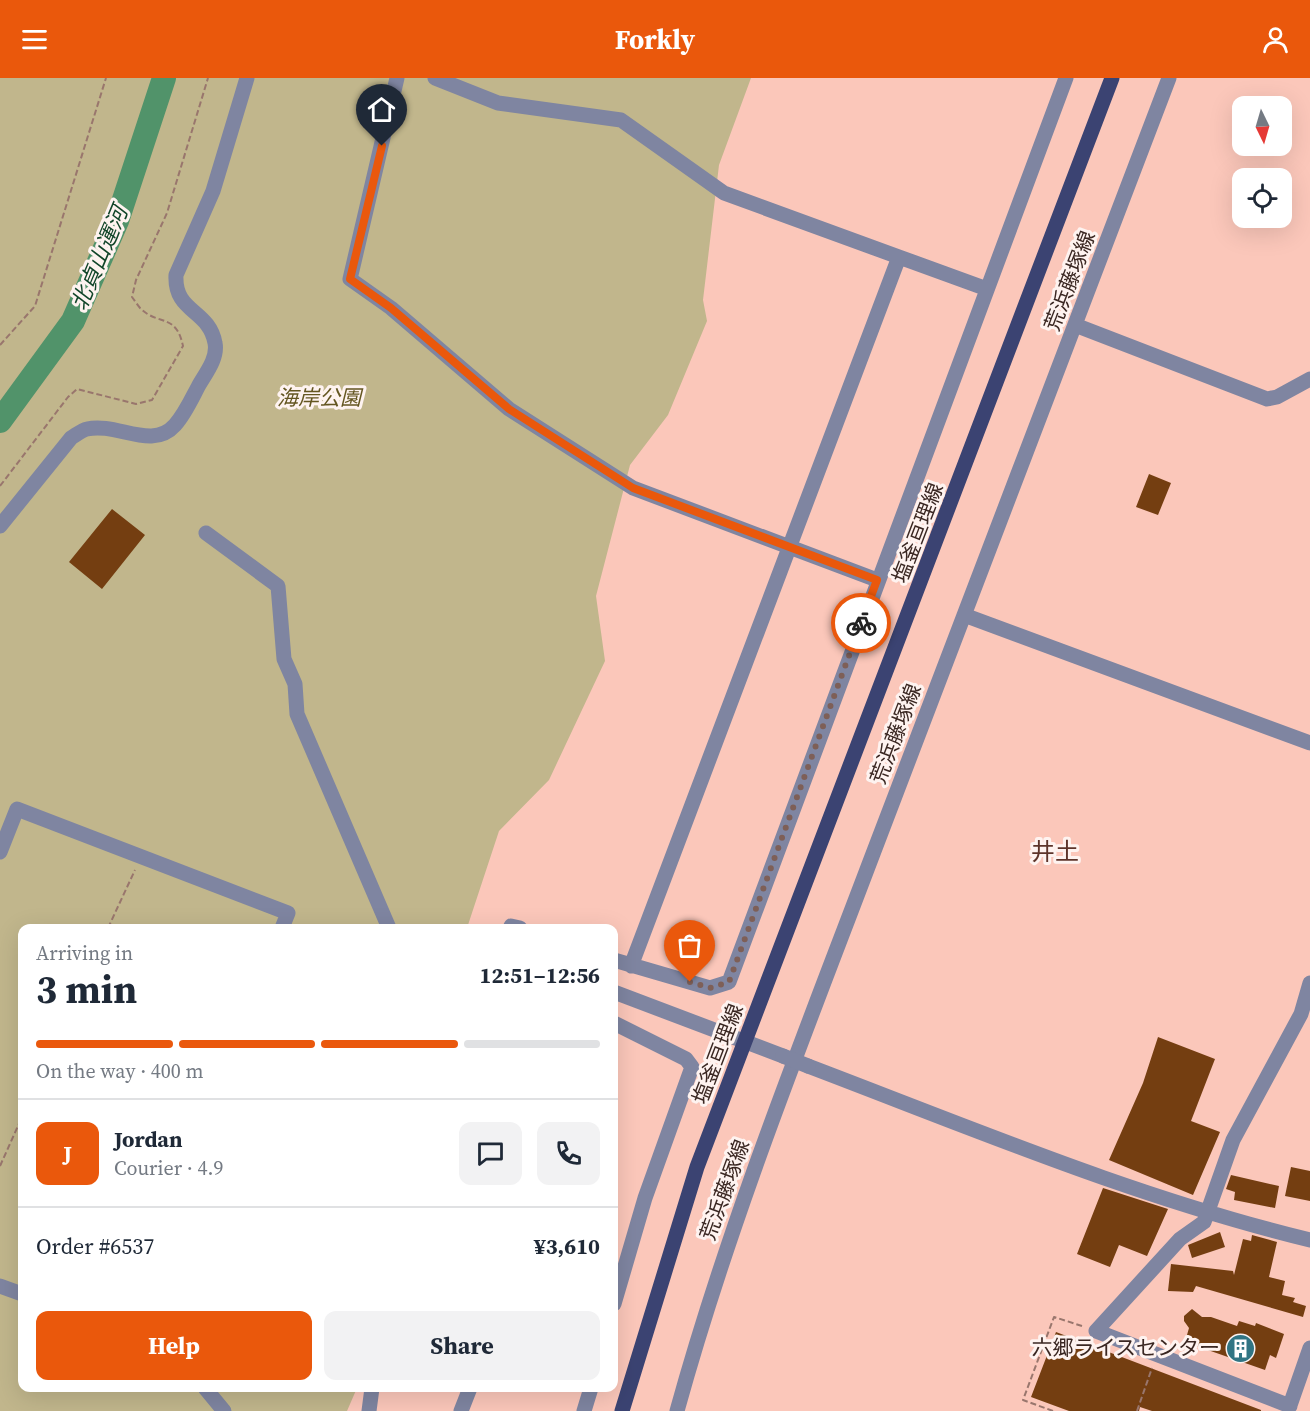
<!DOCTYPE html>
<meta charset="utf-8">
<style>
:root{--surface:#fff;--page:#f2f2f3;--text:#1f2937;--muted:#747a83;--line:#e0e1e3;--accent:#ea580c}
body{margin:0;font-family:"Source Serif 4","Noto Sans JP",serif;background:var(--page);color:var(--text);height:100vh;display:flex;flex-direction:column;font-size:22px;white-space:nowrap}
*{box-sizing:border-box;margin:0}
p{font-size:20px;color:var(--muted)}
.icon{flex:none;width:33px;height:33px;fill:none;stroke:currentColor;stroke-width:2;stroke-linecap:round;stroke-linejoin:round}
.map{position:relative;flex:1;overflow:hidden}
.details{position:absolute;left:18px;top:846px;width:600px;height:468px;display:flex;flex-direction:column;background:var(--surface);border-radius:12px;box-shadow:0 6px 24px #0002}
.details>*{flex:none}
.needle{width:39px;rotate:175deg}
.fabs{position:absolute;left:1232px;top:18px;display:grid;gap:12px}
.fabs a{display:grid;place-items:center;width:60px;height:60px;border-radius:12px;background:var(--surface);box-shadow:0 6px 24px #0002;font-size:30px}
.pin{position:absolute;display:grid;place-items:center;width:51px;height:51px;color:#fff;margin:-62px -26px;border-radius:50% 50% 50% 0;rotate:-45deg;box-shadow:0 0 6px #0007}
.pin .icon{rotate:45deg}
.courier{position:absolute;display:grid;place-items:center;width:60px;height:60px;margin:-30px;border:4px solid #ea580c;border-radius:50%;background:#fff;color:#222;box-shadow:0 2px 8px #0007}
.head em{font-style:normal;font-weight:700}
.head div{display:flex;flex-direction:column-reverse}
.head{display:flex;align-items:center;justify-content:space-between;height:102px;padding:0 18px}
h1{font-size:39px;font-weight:700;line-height:45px}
.bar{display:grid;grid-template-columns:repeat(4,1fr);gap:9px 6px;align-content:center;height:72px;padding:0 18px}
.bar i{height:8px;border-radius:4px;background:var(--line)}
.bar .on{background:var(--accent)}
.bar p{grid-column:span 4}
.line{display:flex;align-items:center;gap:15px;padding:0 18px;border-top:2px solid var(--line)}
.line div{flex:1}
.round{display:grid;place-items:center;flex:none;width:63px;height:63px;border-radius:12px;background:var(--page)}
.primary-button{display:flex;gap:12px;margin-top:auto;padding:12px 18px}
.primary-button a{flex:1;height:69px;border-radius:12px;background:var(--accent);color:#fff;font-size:24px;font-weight:700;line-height:69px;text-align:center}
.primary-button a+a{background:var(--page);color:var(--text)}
header{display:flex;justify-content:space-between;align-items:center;height:78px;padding:0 18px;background:var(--accent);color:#fff;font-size:27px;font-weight:700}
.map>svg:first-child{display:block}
.green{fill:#c1b68c}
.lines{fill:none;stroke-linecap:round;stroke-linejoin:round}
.river{stroke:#51936a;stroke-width:24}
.building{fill:#743e11}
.path{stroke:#99766d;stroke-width:2;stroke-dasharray:6 3;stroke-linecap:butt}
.minor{stroke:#7f85a1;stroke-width:15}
.major{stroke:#3b4372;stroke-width:15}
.minor-bridge{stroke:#7f85a1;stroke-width:15}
.done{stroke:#7e5f57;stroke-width:6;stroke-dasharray:0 10.8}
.route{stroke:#ea580c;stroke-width:8}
.labels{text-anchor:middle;stroke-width:6;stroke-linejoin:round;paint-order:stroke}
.street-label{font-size:21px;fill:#3a2722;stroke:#fef3f0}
.park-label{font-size:21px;font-style:italic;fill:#645621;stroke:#fef3f0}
.poi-label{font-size:21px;fill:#3a2722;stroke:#fef3f0;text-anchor:end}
.water-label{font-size:22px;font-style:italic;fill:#114529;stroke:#fef3f0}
.quarter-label{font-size:24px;fill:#5d342a;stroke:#fef3f0}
</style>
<header><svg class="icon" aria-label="menu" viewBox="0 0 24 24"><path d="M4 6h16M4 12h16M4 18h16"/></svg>Forkly<svg class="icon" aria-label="person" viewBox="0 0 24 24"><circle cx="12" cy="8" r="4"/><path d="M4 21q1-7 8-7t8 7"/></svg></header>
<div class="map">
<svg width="1310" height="1333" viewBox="0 0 1310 1333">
<rect width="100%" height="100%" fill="#fbc7ba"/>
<!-- green -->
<path class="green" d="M0 0H751L719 87 703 222 707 243 668 337 630 387 596 518 605 583 549 702 499 753 467 850H22V1310H357L347 1333H0Z"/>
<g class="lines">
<!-- river -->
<path class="river" d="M0 343 73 243 117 143 164 0"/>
</g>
<!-- building -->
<path class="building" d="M1149 396 1171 405 1158 437 1136 429Z
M112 431 145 457 102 511 69 484Z
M1158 959 1215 981 1191 1043 1220 1054 1193 1117 1109 1082 1143 1005Z
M1291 1089 1310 1093V1123L1285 1118Z
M1231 1097 1279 1108 1275 1130 1234 1122 1235 1114 1226 1111Z
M1103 1110 1168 1131 1147 1178 1119 1167 1110 1189 1077 1176Z
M1220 1154 1225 1169 1192 1180 1188 1167Z
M1252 1157 1277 1164 1269 1199 1285 1203 1282 1217 1295 1220 1293 1224 1306 1228 1303 1239 1196 1208 1193 1214 1168 1213 1171 1186 1233 1193 1234 1197 1243 1161 1251 1163Z
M1192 1231 1202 1239H1211L1237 1248 1239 1243 1255 1248 1256 1245 1284 1256 1276 1280 1270 1277 1265 1292 1185 1264 1189 1250 1184 1243V1238Z
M1056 1254 1261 1332V1333H1152L1140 1329 1139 1333H1069L1031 1319Z"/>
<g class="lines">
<!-- path -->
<path class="path" d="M0 267 35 228 106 0
M0 408 68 319 77 311 136 326 152 322 183 268C176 235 159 248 141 231 138 228 135 223 132 219L136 202 167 135 208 0
M108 850 135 792
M0 1088 22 1039
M1053 1333 1023 1322 1054 1239 1082 1248
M1137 1333 1152 1290"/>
<!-- minor -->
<path class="minor" d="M397 0 350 201 391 230 509 331 633 410 877 502
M435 0 498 25 621 42 724 115 899 179
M1075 247 1267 321 1277 319 1310 301
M0 448 71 360C76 357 82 352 87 351 117 344 152 373 175 347 185 336 192 320 199 307 206 295 218 280 215 265 209 231 174 235 176 197L213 113 247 0
M206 455 278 508 284 581 295 606 297 636 389 850
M964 537 1310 665
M0 774 17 731 288 835 282 850
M510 850 511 848 520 850
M614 882 710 910 729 904 1066 0
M631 888 899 179 987 211
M614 914 783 978
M614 945 686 981 692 989 645 1120 614 1226
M808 988C974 1051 1137 1120 1310 1162
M0 1208 22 1216
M205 1310 224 1333
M1290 1328 1096 1253 1180 1161 1204 1144 1233 1062 1301 936 1310 905
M369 1333 372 1310
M461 1333 470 1310
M584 1333 591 1310
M677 1333C729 1145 802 963 871 781 970 520 1070 261 1169 0
M1288 1333 1310 1270"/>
<!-- major -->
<path class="major" d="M622 1333 697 1089 1112 0"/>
<!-- minor-bridge -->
<path class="minor-bridge" d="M783 978 808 988"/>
</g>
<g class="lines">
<!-- done -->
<path class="done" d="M690 904 710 910 729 904 861 545"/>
<!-- route -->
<path class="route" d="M382 68 350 201 391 230 509 331 633 410 877 502 861 545"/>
</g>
<!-- icons -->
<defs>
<symbol id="building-disc" viewBox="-11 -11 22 22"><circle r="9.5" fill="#317584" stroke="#fef3f0"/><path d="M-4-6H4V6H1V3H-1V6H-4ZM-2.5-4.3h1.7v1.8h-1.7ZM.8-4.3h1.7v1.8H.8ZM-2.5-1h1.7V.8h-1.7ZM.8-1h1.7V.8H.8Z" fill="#fff"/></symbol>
</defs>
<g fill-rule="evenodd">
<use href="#building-disc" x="1224" y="1254" width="33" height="33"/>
</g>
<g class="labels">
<!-- street labels -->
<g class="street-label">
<text transform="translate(1070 203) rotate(-69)" y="7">荒浜藤塚線</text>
<text transform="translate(918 455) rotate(-69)" y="7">塩釜亘理線</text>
<text transform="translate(896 656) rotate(-69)" y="7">荒浜藤塚線</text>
<text transform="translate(718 976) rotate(-69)" y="7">塩釜亘理線</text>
<text transform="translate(725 1112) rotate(-70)" y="7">荒浜藤塚線</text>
</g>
<!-- park labels -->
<g class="park-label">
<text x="319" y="327">海岸公園</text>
</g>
<!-- poi labels -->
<g class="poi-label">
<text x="1220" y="1277">六郷ライスセンター</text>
</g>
<!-- water labels -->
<g class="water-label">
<text transform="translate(99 180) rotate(-67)" y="8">北貞山運河</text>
</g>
<!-- quarter labels -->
<g class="quarter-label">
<text x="1055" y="782">井土</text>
</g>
</g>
</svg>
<div class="fabs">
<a><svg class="needle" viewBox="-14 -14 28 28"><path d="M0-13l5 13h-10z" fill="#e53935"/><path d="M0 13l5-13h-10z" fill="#747a83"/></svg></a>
<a><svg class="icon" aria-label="locate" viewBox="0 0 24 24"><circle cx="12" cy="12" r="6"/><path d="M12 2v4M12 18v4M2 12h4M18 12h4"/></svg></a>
</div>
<div class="pin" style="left:690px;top:904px;background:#ea580c"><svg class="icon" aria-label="bag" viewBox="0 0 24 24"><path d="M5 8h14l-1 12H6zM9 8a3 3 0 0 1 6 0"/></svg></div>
<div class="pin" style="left:382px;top:68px;background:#1f2937"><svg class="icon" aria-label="home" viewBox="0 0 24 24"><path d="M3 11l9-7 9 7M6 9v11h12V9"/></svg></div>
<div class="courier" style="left:861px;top:545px"><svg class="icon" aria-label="bike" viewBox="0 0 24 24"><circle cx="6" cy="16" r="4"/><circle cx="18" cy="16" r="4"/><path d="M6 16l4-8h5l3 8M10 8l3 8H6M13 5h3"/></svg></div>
<section class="details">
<div class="head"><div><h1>3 min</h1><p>Arriving in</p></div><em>12:51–12:56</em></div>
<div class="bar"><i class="on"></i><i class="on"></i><i class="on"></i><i></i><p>On the way · 400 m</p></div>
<div class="line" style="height:108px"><b class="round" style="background:var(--accent);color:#fff">J</b><div><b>Jordan</b><p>Courier · 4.9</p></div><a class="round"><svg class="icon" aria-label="chat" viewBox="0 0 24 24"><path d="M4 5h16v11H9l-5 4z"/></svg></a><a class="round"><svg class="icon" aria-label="phone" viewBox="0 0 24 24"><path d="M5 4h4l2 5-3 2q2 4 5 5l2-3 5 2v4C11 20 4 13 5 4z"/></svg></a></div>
<div class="line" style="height:78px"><div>Order #6537</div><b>¥3,610</b></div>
<div class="primary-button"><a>Help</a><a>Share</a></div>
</section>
</div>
